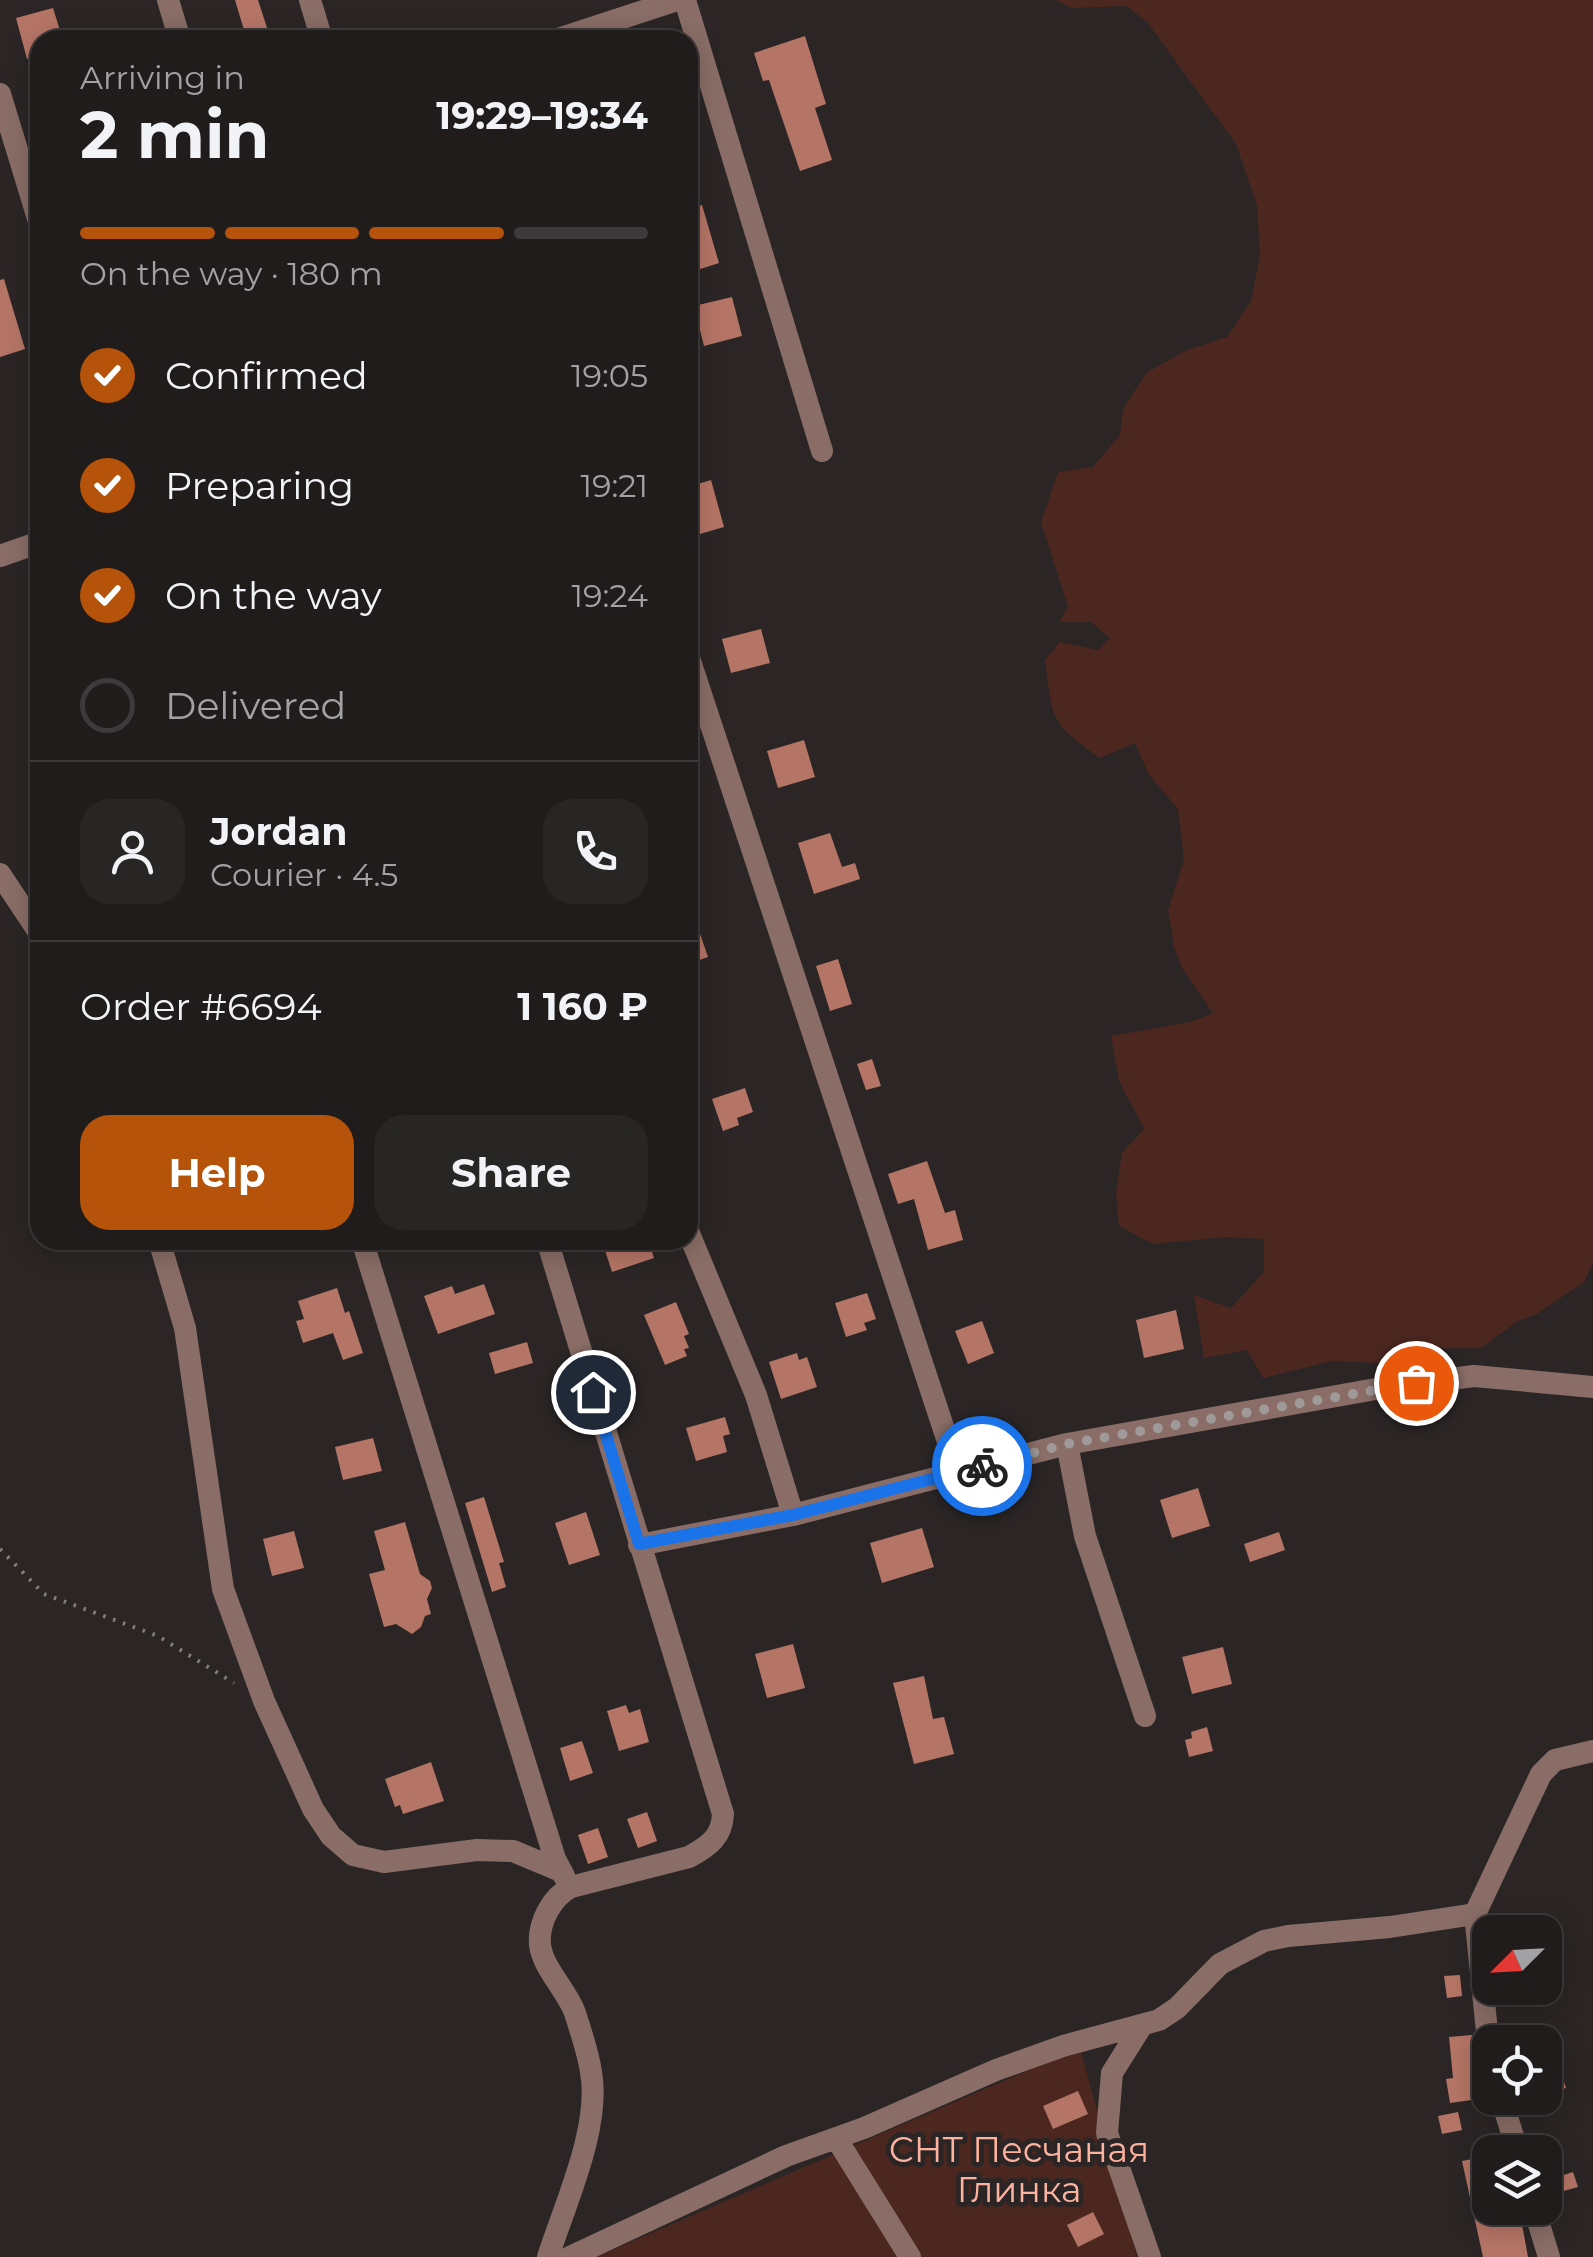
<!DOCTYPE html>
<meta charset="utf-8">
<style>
:root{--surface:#201c1c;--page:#282525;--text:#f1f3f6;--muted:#a2a1a3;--line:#3d3a3b;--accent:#b45309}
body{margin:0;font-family:Montserrat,sans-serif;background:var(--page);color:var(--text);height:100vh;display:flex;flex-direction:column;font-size:38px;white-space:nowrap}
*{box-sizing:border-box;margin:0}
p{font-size:32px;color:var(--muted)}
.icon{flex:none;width:55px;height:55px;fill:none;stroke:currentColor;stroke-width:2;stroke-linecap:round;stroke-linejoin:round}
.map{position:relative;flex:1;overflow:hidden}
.sheet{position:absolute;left:30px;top:30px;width:668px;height:1220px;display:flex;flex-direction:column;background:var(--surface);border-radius:30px;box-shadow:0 5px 25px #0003,0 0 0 2px var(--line)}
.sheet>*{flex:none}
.needle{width:65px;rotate:246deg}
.controls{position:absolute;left:1472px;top:1915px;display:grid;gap:20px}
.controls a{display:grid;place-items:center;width:90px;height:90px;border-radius:20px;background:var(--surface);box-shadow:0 5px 25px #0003,0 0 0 2px var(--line);font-size:50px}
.pin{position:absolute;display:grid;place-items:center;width:85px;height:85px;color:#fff;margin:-42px;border:5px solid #fff;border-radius:50%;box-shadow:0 2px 10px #0007}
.courier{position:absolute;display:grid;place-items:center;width:100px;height:100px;margin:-50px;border:8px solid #1a73e8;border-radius:50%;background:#fff;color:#222;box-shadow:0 2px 12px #0007}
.overview em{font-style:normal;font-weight:700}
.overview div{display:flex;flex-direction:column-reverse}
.overview{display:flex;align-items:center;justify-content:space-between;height:170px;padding:0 50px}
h1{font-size:65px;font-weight:700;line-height:75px}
.bar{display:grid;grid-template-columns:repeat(4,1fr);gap:15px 10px;align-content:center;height:120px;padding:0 50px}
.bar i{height:12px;border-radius:8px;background:var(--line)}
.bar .on{background:var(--accent)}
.bar p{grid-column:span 4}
.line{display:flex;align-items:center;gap:25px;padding:0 50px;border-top:2px solid var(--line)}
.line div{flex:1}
.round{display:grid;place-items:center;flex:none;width:105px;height:105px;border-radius:30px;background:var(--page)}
ol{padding:0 50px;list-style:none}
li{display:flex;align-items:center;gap:30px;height:110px}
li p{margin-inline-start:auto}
li .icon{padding:10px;border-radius:50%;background:var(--accent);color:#fff;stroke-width:4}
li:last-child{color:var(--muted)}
li i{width:55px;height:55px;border:5px solid var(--line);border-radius:50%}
.primary-button{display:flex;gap:20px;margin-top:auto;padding:20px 50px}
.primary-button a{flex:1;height:115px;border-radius:30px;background:var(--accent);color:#fff;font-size:40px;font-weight:700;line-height:115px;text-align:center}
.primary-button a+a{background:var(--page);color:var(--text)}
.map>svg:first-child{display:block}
.green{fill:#4b271f}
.building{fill:#b57566}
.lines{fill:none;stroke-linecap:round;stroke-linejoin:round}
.path{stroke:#827e7d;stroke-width:4;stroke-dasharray:2.5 8;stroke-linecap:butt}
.minor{stroke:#896d66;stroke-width:22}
.done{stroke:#9f9a99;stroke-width:10;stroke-dasharray:0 18}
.route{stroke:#1a73e8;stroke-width:12}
.labels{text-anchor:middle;stroke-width:10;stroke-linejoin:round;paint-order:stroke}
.park-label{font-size:35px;fill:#fdb2a0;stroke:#2b2625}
</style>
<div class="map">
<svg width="1593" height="2257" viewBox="0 0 1593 2257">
<rect width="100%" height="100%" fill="#2b2625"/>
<!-- green -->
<path class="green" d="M1056 0H1593V1263L1584 1282 1535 1315 1518 1321 1481 1348 1406 1349 1381 1363 1332 1361 1263 1378 1247 1350 1204 1358 1194 1295 1231 1308 1264 1272V1239L1225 1237 1153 1244 1119 1226 1116 1192 1122 1153 1144 1129 1119 1081 1111 1036 1190 1022 1213 1013 1182 968 1174 947 1168 910 1184 859 1178 809 1149 775 1135 743 1100 758C1049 722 1053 720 1045 660L1060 642 1098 650 1110 638 1091 622H1059L1068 607 1041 522 1058 472 1093 467 1120 435 1123 409 1146 373 1187 350 1227 337 1251 301 1260 255 1257 206 1236 144 1147 22 1126 6 1071 8Z
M1080 2048 1137 2257H596Z"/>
<!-- building -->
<path class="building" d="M235 0H258L271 40H247Z
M53 8 63 40H40V56L27 59 16 18Z
M805 36 826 104 815 108 832 160 800 171 769 80 763 81 754 53Z
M702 205 719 263 688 273V209Z
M4 279 25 349 0 357V280Z
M732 297 742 336 704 346 694 306Z
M711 480 724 527 693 536 688 517V487Z
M761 629 770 663 731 673 722 639Z
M804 740 815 777 778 788 767 751Z
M830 833 842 867 855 863 860 879 814 894 798 843Z
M688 905H690L708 957 688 964Z
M838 959 852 1004 830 1011 816 966Z
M872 1059 881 1086 866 1090 857 1064Z
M745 1088 753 1112 737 1118 739 1125 723 1131 712 1099Z
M927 1161 945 1213 955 1210 963 1240 928 1250 914 1199 898 1204 888 1174Z
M626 1240H648L654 1258 612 1272 604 1247Z
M484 1284 495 1314 438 1334 424 1296 452 1286 455 1294Z
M337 1288 345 1313 349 1311 363 1353 343 1360 333 1333 303 1343 296 1321 304 1319 298 1301Z
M867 1293 876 1319 864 1323 867 1330 846 1337 835 1303Z
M676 1302 689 1334 684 1336 689 1348 684 1349 687 1356 665 1365 644 1315Z
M1176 1310 1184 1349 1144 1358 1136 1320Z
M982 1321 994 1353 968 1364 955 1331Z
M527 1342 533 1363 495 1374 489 1353Z
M797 1353 799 1360 807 1357 817 1387 781 1399 769 1362Z
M725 1417 730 1434 723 1436 727 1452 696 1461 686 1428Z
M373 1438 382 1471 343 1480 335 1447Z
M1198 1488 1210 1526 1172 1538 1160 1500Z
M484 1497 504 1562 499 1563 506 1587 492 1592 465 1503Z
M586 1512 600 1555 569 1565 555 1523Z
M405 1522 420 1574 430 1581 432 1588 427 1599 431 1614 425 1616 421 1627 412 1634 396 1624 384 1627 369 1574 385 1570 374 1531Z
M922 1528 934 1567 882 1583 870 1543Z
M294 1531 304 1568 272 1576 263 1539Z
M1279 1532 1285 1550 1250 1562 1244 1544Z
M793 1644 805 1688 767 1698 755 1654Z
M1223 1647 1232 1684 1192 1694 1182 1657Z
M924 1676 933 1719 944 1717 954 1754 914 1764 893 1683Z
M626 1705 629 1713 640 1709 649 1742 619 1751 607 1711Z
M1207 1727 1213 1751 1189 1757 1185 1740 1192 1738 1191 1732Z
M582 1741 593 1773 570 1781 560 1748Z
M431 1762 444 1801 403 1814 400 1805 395 1807 385 1779Z
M647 1812 657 1841 638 1848 627 1819Z
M598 1828 608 1857 588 1864 578 1835Z
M1460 1975 1462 1996 1447 1998 1444 1976Z
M1526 1988H1547L1550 2005 1529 2007Z
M1548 2033 1566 2088 1548 2093 1545 2034Z
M1472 2035 1475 2063 1479 2074 1485 2075 1486 2098 1450 2103 1446 2079 1453 2078 1449 2037Z
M1078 2091 1088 2114 1053 2129 1043 2106Z
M1458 2112 1462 2130 1442 2134 1438 2116Z
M1478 2158 1479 2166 1488 2164 1490 2208H1519L1528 2257H1483L1462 2161Z
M1573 2172 1578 2187 1553 2194 1549 2180Z
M1093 2212 1104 2234 1078 2247 1067 2225Z"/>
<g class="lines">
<!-- path -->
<path class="path" d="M0 1549 44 1594 158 1636 234 1683"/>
<!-- minor -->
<path class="minor" d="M168 0 180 40
M310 0 322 40
M685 0 822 451
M555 40 677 0
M0 94 40 225
M0 556 40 542
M688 655 958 1472
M0 874 40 934
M688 1231 756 1395 793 1515
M159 1240 185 1328 223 1589 264 1701 313 1809 331 1836 353 1855 384 1862 477 1850 513 1851 561 1871
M362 1240 555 1859 564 1876
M547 1240 723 1814C722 1837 709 1846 689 1857L571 1887C552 1897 538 1922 540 1945 543 1969 567 1990 575 2013 581 2032 588 2052 591 2072 601 2127 565 2204 548 2257
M1067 1444 1085 1536 1145 1716
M639 1545 793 1515 1067 1444 1387 1387 1474 1376 1593 1387
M1141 2027 1112 2073 1107 2133 1150 2257
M1490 2061 1475 1914 1541 1774 1555 1760 1593 1751
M1501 2098 1518 2152
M836 2138 910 2257
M1534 2208 1549 2257
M570 2257 786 2156 864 2128 996 2070 1063 2046 1159 2020 1177 2008 1220 1964 1264 1941 1288 1936 1390 1927 1475 1914"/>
</g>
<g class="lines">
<!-- done -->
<path class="done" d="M982 1466 1067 1444 1416 1383"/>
<!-- route -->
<path class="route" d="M593 1392 639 1544 793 1515 982 1466"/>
</g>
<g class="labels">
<!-- park labels -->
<g class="park-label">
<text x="1019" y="2162">СНТ Песчаная<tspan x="1019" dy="40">Глинка</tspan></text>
</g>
</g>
</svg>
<div class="controls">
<a><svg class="needle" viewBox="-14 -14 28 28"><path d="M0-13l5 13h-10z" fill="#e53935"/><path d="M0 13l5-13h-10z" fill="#a2a1a3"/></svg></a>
<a><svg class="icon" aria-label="locate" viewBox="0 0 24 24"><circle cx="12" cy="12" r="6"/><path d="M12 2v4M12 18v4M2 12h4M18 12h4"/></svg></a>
<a><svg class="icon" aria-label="layers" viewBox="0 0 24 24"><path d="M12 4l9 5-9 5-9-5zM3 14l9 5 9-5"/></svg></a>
</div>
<div class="pin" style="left:1416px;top:1383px;background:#ea580c"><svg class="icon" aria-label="bag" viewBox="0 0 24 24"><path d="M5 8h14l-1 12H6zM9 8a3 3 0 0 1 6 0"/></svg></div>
<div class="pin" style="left:593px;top:1392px;background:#1f2937"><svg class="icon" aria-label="home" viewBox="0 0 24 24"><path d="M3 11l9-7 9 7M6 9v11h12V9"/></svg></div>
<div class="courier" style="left:982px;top:1466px"><svg class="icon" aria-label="bike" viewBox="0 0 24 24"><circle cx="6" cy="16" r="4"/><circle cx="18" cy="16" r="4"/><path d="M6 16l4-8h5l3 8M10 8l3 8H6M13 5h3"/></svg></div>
<section class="sheet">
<div class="overview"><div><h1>2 min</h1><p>Arriving in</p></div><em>19:29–19:34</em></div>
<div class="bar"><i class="on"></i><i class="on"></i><i class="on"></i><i></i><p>On the way · 180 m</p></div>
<ol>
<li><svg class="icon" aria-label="check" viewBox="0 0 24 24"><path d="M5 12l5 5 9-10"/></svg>Confirmed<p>19:05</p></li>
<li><svg class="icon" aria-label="check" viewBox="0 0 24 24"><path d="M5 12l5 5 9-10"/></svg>Preparing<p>19:21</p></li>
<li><svg class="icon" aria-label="check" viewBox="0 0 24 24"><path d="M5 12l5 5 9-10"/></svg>On the way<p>19:24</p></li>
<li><i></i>Delivered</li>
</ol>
<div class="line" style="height:180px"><a class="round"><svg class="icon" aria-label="person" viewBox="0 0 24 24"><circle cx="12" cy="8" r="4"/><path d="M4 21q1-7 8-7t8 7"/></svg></a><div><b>Jordan</b><p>Courier · 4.5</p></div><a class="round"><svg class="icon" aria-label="phone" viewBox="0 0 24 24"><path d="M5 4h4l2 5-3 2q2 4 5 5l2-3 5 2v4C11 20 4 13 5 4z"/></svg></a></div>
<div class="line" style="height:130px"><div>Order #6694</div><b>1 160 ₽</b></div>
<div class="primary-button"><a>Help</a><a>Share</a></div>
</section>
</div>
